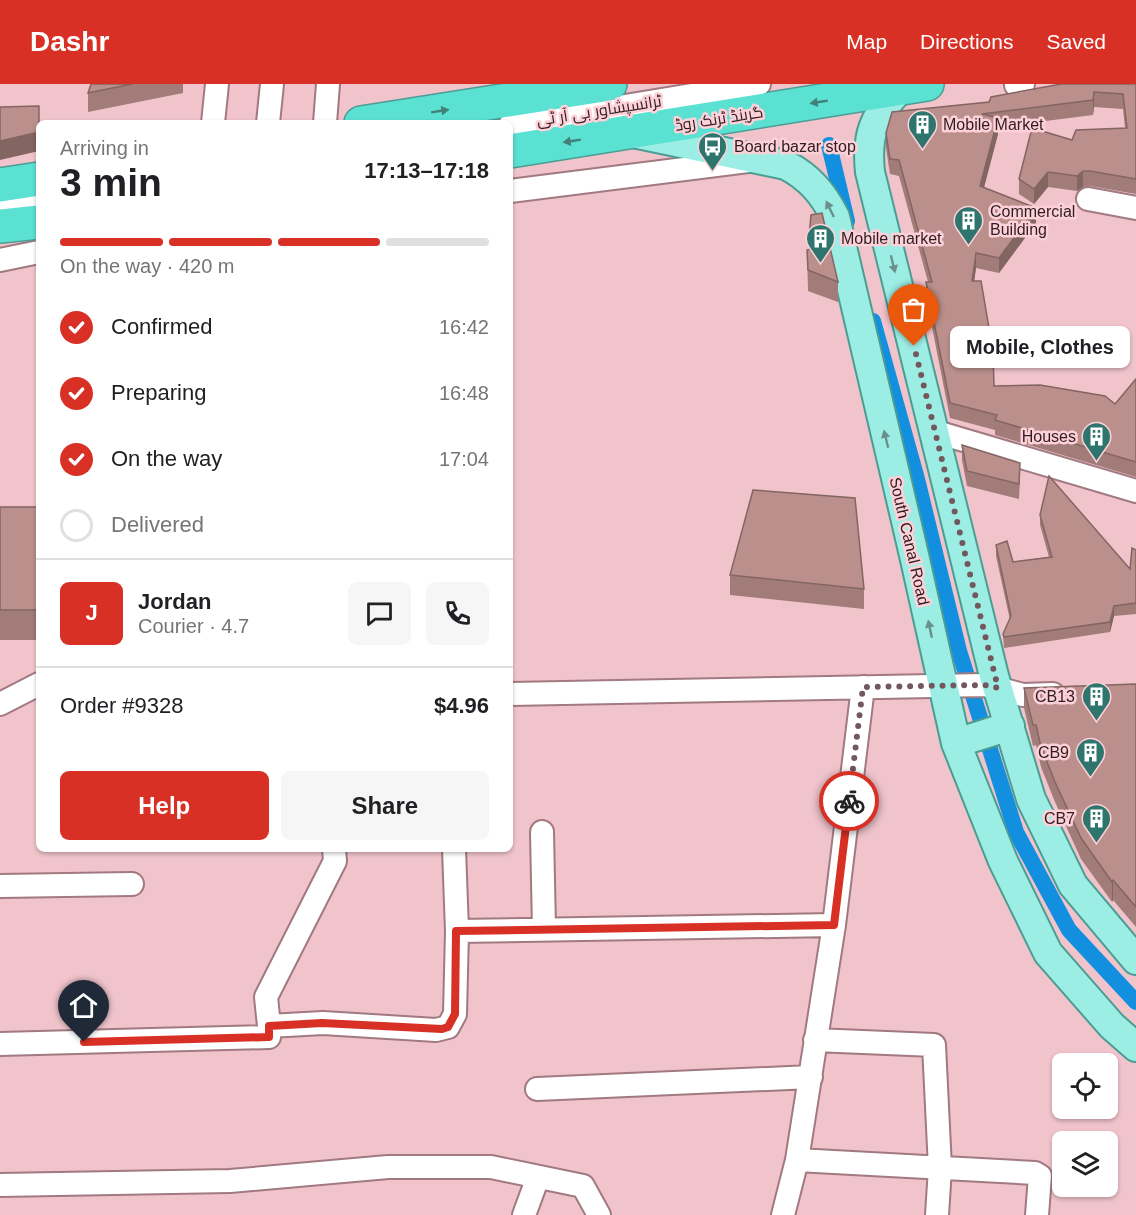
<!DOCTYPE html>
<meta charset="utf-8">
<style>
:root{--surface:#fff;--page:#f6f6f6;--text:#202124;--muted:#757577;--line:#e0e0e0;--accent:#d93025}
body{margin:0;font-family:Helvetica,Cairo,sans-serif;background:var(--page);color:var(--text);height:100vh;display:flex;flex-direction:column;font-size:22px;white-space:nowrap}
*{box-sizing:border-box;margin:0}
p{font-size:20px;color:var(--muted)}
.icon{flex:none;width:33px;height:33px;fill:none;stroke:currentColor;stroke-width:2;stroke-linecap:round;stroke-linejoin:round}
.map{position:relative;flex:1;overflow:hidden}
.side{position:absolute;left:36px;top:36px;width:477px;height:732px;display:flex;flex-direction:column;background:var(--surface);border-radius:9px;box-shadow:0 2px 4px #0004}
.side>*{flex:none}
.buttons{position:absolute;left:1052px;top:969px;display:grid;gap:12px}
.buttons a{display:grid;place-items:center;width:66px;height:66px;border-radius:9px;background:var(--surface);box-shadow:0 2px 4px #0004;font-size:30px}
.pin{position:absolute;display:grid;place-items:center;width:51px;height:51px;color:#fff;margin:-62px -26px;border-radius:50% 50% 50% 0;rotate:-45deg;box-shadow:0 0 6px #0007}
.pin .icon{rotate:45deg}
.courier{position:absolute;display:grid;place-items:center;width:60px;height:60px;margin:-30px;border:4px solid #d93025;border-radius:50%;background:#fff;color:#222;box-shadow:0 2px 8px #0007}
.bubble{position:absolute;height:42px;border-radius:9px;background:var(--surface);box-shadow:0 2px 4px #0004;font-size:20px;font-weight:700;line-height:42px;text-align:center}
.summary em{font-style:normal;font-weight:700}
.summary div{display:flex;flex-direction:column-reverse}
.summary{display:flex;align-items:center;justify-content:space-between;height:102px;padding:0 24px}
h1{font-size:39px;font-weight:700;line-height:45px}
.bar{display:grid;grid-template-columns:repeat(4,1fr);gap:9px 6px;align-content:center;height:72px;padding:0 24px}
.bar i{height:8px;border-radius:4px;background:var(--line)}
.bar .current{background:var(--accent)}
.bar p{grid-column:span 4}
.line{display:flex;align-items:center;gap:15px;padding:0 24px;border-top:2px solid var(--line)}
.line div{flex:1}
.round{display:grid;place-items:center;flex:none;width:63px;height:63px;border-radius:9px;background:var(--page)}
ol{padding:0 24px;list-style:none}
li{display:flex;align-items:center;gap:18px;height:66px}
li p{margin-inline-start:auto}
li .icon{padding:6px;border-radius:50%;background:var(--accent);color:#fff;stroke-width:4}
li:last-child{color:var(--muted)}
li i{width:33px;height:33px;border:3px solid var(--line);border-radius:50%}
.action{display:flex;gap:12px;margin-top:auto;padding:12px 24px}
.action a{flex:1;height:69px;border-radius:9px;background:var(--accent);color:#fff;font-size:24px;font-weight:700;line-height:69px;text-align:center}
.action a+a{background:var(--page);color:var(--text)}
header{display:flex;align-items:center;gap:36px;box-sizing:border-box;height:84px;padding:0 30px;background:var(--accent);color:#fff}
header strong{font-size:28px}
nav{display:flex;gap:33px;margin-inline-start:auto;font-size:21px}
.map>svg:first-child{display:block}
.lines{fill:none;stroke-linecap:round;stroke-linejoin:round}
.canal{stroke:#128fde;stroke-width:16}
.minor-casing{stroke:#a17981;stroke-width:26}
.major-casing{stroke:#4b9d94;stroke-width:32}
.highway-casing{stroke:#4b9d94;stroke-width:36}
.minor{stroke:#fff;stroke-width:22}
.major{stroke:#9cede4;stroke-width:28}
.highway{stroke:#5ae1d2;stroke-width:33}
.wall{fill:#a17c78}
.shaded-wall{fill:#836562}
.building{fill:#bb908c;stroke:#836562;stroke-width:1.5}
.oneway{fill:#44807a}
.oneway2{fill:#6a908c}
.done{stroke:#72585d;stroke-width:6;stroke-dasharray:0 10.8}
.route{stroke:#d93025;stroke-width:8}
.labels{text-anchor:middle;stroke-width:5;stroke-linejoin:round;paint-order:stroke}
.street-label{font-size:16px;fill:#2e1e21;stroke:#fed1d9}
.poi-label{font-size:16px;fill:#2e1e21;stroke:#fed1d9;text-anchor:start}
</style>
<header>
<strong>Dashr</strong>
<nav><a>Map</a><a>Directions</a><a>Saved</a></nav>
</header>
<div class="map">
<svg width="1136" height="1131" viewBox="0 0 1136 1131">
<rect width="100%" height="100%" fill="#f1c4cc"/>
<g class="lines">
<!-- canal -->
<path class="canal" d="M829 61 847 137
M873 237 917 395 959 567 1016 748 1069 846 1136 918"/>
<defs>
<path id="minor" d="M1016 1 1023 0
M213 39 217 0
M268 39 272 0
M325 39 328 0
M510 41 759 0
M510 107 748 77
M1088 115 1136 124
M0 122 39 116
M0 176 39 168
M933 347 1136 407
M510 610 985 601 1023 611 1053 610
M0 620 39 600
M542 748 544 845
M0 802 132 800
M457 847 834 841
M269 942 266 913 335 777 334 765
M815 956 934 961 940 1084 937 1131
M0 960 269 953V942L323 939 436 946 448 943 455 930 457 847 454 765
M537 1005 811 993
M797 1076 1035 1089 1040 1092 1037 1131
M0 1101 230 1097 388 1083H491L583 1102 599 1131
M524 1131 538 1093
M783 1131 797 1076 834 841 863 603"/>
<path id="major" d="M900 5C874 32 866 50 870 88L994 592 1031 715 1073 801 1136 876
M638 50 786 81C809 93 823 109 835 133L914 471 956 659 1003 777 1048 869 1112 942 1136 963
M956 659 1010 642"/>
<path id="highway" d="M361 39 610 0
M510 67 927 0
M0 101 39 95
M0 142 39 138"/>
</defs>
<!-- minor casing -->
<use href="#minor" class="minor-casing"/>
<!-- major casing -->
<use href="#major" class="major-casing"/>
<!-- highway casing -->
<use href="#highway" class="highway-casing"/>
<!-- minor -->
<use href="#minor" class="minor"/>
<!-- major -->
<use href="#major" class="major"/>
<!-- highway -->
<use href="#highway" class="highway"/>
</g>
<!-- wall -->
<path class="wall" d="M91 0H183V9L88 28V9Z
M1136 0V110L1090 102 1083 103 1077 107 1048 103 1034 120 1019 110V95L1072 56 1125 44 1123 25 1094 23 1093 31 998 43V50L984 104 1036 139 999 189 976 184 974 197 994 302 1115 320 1136 295V393L995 351V346L950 334 926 213V198H928L899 92 890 90 886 64V49L989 18Z
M809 153 838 198V218L808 207 807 166H809Z
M962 361 1020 394 1019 415 967 402 962 376Z
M0 423H39V556H0Z
M1040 431 1130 485 1136 466V530L1114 532 1110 548 1004 564 1003 550 1010 536 996 472V461L1013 478 1049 473 1040 441Z
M730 491 864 505V525L730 511Z
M1136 600V843L1113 816 1112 818 1081 775 1055 718 1041 683 1036 661 1033 662 1024 624V604Z"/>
<!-- shaded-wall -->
<path class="shaded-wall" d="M1094 8V23L1093 31V16Z
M998 34V50L980 118V102Z
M39 48V67L0 76V57Z
M1083 87V103L1077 107V92Z
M1048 88V103L1034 120V105Z
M1036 124V139L999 189V174Z
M976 169V184L972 213V197Z
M1114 522V532L1110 548V538Z
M1113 796V816L1112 818V798Z"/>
<!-- building -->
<path class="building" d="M91 0H132L88 9Z
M1061 0H1136V95L1090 87H1083L1077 92 1048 88 1034 105 1019 95 1032 44 1072 56 1076 46 1127 44 1123 10 1094 8 1093 16 982 30 998 34 980 102 1036 124 999 174 976 169 972 197H981L993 267 994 302 1040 301 1105 312 1115 320 1136 295V378L995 336 997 331 950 319 926 198H932L899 76 890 75 886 49 892 28 989 18 991 13Z
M39 22V48L0 57V23Z
M822 129 838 198 808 186 807 166 811 165 809 153 811 131Z
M962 361 1020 379 1019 400 967 387Z
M1049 392 1130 485 1132 464 1136 466V519L1114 522 1110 538 1004 553 1003 550 1011 532 996 461 1007 457 1013 478 1052 473 1040 431Z
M753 406 855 414 864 505 730 491Z
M0 423H39V526H0Z
M1136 600V823L1113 796 1112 798 1081 754 1055 698 1041 663 1036 641H1033L1024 604Z"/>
<!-- one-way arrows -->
<defs><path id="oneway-solid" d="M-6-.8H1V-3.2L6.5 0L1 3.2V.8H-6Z" transform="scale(1.5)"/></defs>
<g class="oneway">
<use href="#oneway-solid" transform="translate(819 18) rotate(171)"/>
<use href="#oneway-solid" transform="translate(440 27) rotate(-9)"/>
<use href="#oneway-solid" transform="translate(572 57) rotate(171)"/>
</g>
<g class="oneway2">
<use href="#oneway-solid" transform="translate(830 125) rotate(-116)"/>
<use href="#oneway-solid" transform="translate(893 180) rotate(76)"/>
<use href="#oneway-solid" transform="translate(886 355) rotate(-104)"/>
<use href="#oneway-solid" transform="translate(930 545) rotate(-102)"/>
</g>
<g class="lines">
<!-- done -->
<path class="done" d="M849 717 863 603 985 601 998 604 914 262"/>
<!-- route -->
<path class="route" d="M84 958 269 953V942L322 939 442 945 448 943 455 930 456 847 834 841 849 717"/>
</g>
<!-- icons -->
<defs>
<symbol id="building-pin" viewBox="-11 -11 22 30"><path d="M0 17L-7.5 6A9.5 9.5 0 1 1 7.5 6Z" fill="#2d756d" stroke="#fed1d9"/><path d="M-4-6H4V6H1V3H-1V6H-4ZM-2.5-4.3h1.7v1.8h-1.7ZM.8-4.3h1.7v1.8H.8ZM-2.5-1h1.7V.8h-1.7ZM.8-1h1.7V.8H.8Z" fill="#fff"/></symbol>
<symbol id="bus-pin" viewBox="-11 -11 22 30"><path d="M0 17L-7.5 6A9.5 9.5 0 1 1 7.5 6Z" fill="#2d756d" stroke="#fed1d9"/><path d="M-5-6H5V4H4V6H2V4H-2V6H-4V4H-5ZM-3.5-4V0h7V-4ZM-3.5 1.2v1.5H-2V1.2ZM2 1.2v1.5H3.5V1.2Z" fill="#fff"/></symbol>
</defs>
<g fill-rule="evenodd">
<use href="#building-pin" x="906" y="24" width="33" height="45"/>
<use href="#bus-pin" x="696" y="46" width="33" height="45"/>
<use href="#building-pin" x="952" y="120" width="33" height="45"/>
<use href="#building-pin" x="804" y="138" width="33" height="45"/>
<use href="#building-pin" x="1080" y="336" width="33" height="45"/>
<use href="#building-pin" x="1080" y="596" width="33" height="45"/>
<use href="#building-pin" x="1074" y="652" width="33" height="45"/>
<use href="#building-pin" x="1080" y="718" width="33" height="45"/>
</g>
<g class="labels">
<!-- street labels -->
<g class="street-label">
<text transform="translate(599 26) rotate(-9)" y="6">ٹرانسپشاور بی آر ٹی</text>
<text transform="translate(719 34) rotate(-9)" y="6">گرینڈ ٹرنک روڈ</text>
<text transform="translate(910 457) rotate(77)" y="6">South Canal Road</text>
</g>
<!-- poi labels -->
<g class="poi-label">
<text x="943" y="46">Mobile Market</text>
<text x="734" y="68">Board bazar stop</text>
<text x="990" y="133">Commercial<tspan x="990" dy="18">Building</tspan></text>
<text x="841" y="160">Mobile market</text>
<text x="1076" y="358" text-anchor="end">Houses</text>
<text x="1075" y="618" text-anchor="end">CB13</text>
<text x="1069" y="674" text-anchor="end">CB9</text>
<text x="1075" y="740" text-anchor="end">CB7</text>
</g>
</g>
</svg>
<div class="buttons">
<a><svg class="icon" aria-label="locate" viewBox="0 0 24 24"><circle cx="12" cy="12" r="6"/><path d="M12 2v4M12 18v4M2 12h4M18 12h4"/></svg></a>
<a><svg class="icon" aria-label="layers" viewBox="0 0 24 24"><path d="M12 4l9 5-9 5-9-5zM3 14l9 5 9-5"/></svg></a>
</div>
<div class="pin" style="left:914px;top:262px;background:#ea580c"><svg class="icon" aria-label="bag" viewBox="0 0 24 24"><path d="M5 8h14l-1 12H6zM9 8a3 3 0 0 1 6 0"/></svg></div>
<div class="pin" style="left:84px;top:958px;background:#1f2937"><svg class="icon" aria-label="home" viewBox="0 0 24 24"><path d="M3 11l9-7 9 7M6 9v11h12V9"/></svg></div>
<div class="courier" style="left:849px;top:717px"><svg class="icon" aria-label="bike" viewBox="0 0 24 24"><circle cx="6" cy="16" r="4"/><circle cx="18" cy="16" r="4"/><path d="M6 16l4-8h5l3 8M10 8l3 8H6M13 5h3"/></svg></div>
<div class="bubble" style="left:950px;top:242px;width:180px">Mobile, Clothes</div>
<section class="side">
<div class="summary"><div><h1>3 min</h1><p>Arriving in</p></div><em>17:13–17:18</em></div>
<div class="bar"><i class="current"></i><i class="current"></i><i class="current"></i><i></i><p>On the way · 420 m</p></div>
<ol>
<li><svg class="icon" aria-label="check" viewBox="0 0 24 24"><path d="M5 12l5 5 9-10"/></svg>Confirmed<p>16:42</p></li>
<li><svg class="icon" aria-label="check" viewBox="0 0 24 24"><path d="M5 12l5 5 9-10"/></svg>Preparing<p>16:48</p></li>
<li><svg class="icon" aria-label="check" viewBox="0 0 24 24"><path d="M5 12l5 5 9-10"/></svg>On the way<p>17:04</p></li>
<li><i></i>Delivered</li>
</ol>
<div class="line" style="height:108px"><b class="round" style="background:var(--accent);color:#fff">J</b><div><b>Jordan</b><p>Courier · 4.7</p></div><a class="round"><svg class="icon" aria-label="chat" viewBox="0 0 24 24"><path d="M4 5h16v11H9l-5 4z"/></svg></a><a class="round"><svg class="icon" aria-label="phone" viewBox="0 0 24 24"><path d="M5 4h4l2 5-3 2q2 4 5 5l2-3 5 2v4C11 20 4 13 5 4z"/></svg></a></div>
<div class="line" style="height:78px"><div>Order #9328</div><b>$4.96</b></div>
<div class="action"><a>Help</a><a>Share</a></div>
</section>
</div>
